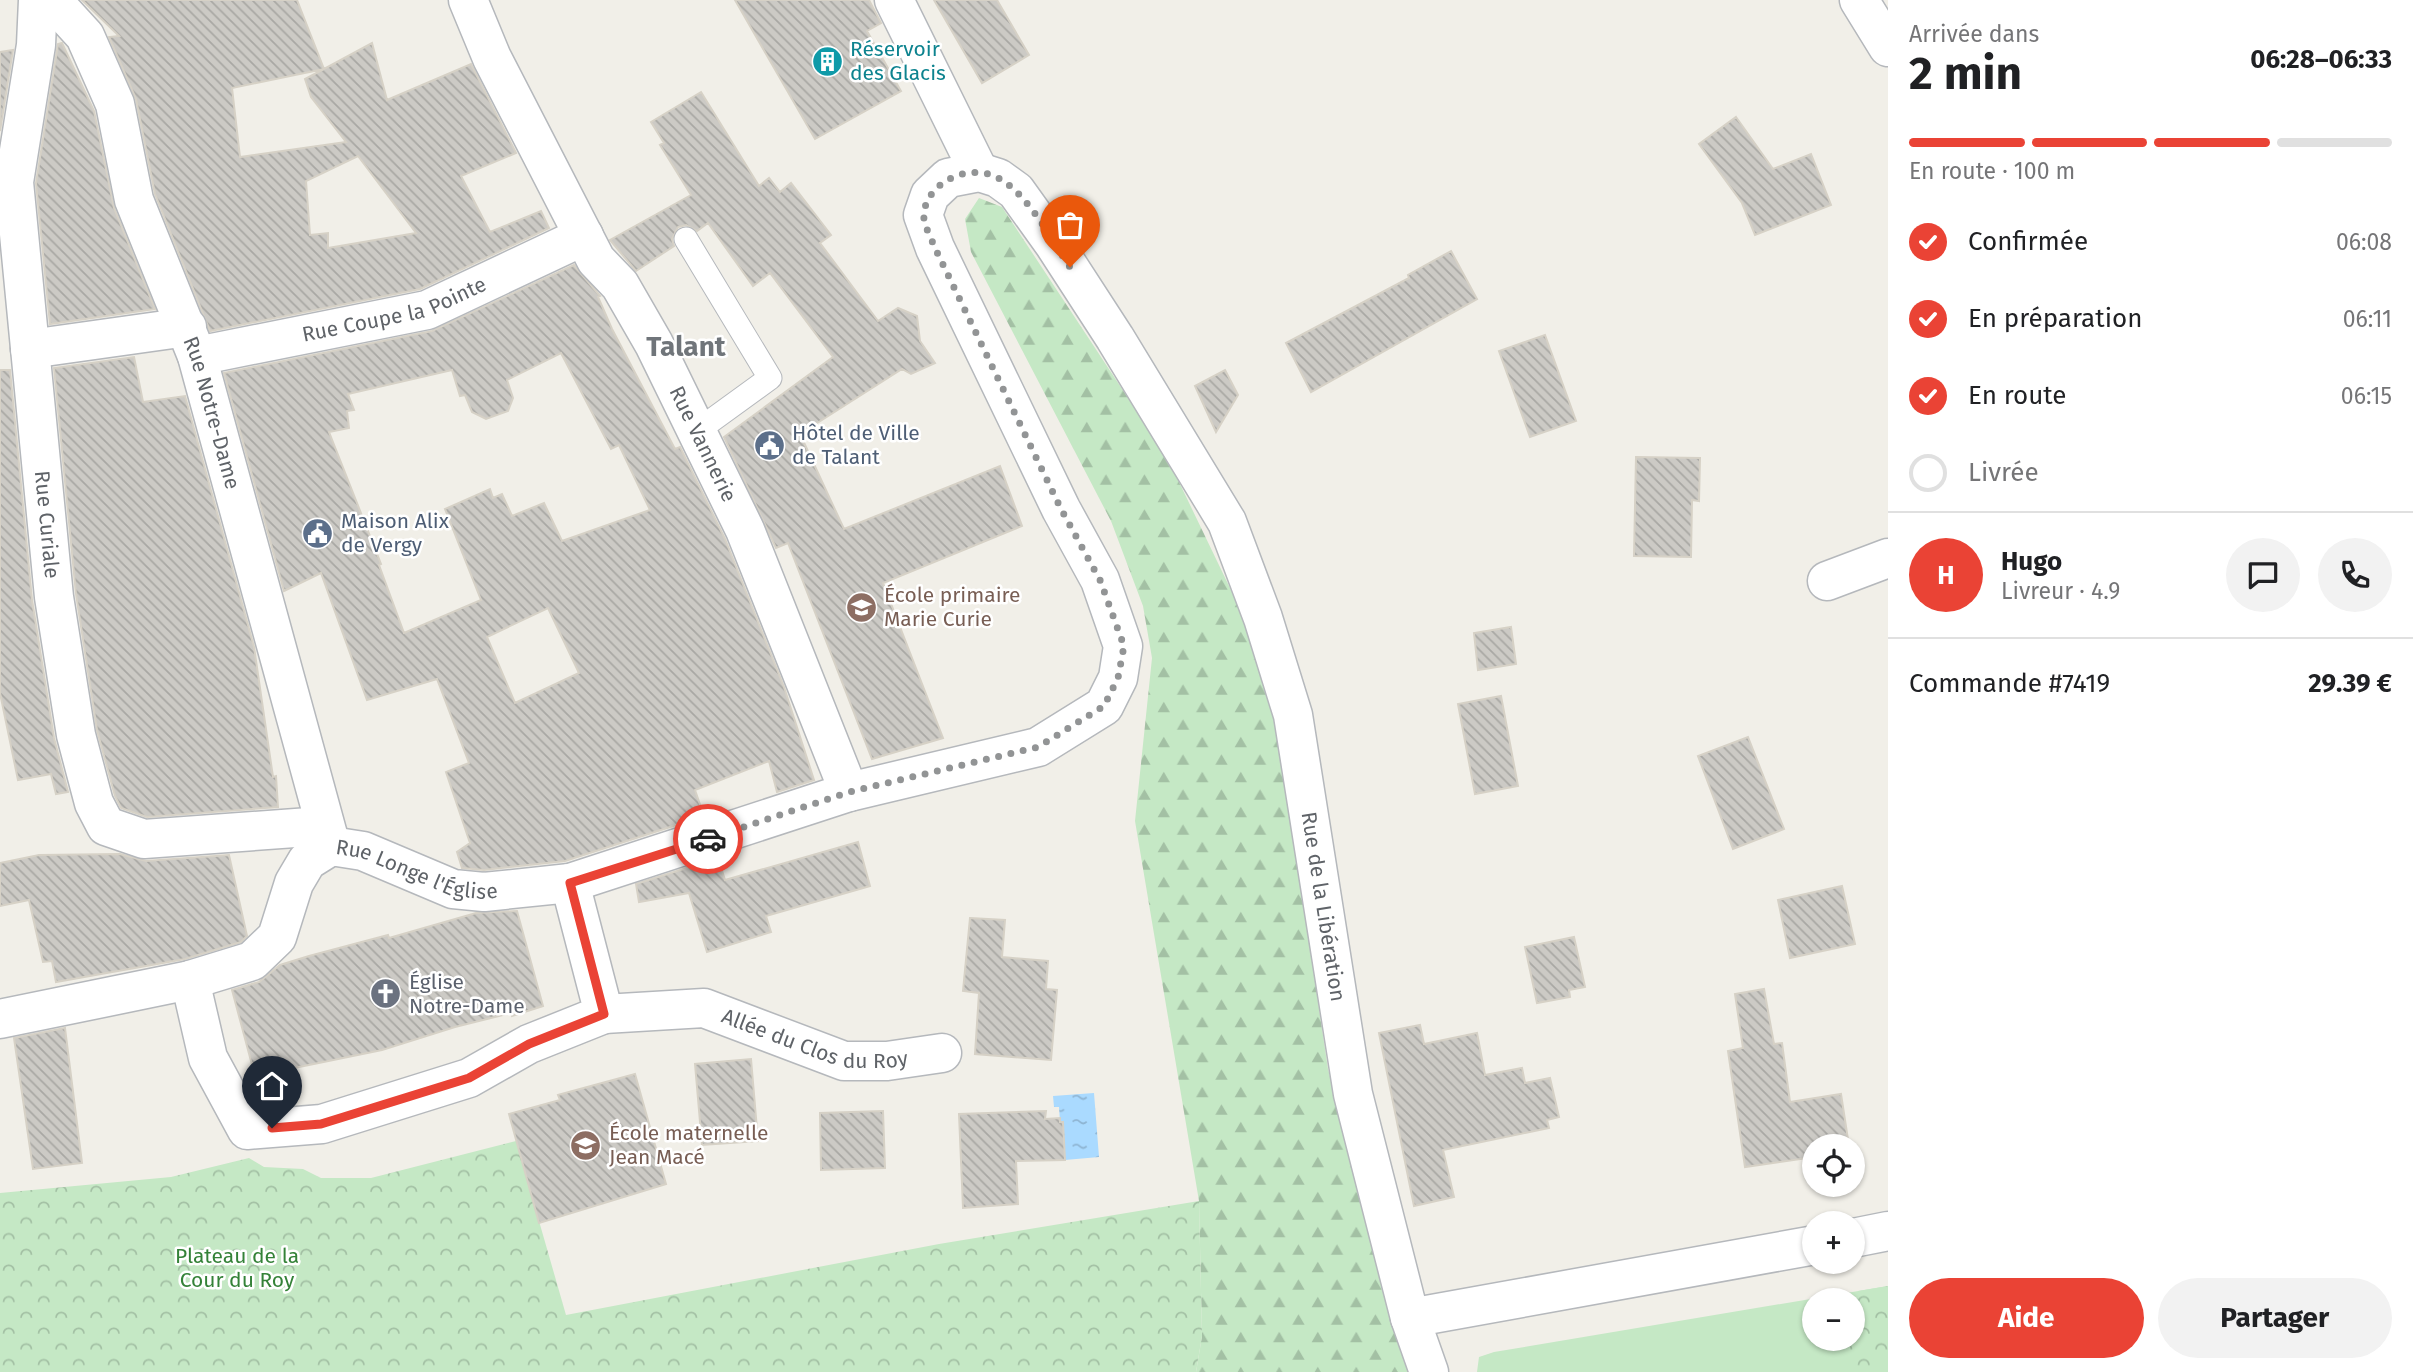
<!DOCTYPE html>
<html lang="fr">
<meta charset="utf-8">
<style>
:root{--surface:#fff;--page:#f2f2f2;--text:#202124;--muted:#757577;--line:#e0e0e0;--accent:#ea4335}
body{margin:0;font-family:"Fira Sans",sans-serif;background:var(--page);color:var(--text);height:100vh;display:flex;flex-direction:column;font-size:26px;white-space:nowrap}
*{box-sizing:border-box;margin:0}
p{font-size:23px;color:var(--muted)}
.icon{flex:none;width:38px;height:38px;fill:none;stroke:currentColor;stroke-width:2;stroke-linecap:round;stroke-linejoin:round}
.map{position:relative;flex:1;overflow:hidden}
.side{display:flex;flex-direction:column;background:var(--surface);width:525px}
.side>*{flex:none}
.controls{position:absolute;left:1802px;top:1134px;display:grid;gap:14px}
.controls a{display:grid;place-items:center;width:63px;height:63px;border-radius:50%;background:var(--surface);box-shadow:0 2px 5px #0004;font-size:35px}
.pin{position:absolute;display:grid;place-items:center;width:60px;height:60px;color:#fff;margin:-72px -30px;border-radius:50% 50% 50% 0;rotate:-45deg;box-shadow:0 0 7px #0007}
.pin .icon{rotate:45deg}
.courier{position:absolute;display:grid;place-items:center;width:70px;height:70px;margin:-35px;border:5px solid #ea4335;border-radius:50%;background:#fff;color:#222;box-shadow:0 2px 9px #0007}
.overview em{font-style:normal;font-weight:700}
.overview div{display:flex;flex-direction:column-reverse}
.overview{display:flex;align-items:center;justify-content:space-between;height:119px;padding:0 21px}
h1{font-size:46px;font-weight:700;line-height:52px}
.bar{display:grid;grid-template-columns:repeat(4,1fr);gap:10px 7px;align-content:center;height:84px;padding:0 21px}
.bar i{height:9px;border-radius:5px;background:var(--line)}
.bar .active{background:var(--accent)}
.bar p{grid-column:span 4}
.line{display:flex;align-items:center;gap:18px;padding:0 21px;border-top:2px solid var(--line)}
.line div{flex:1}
.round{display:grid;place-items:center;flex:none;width:74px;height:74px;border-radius:37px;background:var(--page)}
ol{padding:0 21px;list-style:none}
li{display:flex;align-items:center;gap:21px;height:77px}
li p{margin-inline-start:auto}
li .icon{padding:7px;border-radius:50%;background:var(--accent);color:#fff;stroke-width:4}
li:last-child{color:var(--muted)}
li i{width:38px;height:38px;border:4px solid var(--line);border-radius:50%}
.primary-button{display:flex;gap:14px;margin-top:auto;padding:14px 21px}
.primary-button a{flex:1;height:80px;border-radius:42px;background:var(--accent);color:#fff;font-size:28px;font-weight:700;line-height:80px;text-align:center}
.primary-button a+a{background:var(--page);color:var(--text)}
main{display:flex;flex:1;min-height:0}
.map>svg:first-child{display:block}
.grass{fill:#c5e8c5;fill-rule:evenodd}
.forest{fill:url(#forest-firs)}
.park{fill:url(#park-crowns)}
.water{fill:url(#water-ripples)}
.building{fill:url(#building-back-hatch);stroke:#d6d1c6;stroke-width:2;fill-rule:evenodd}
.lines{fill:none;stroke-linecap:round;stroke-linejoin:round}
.service-casing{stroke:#b5b8bc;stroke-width:25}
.minor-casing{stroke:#b5b8bc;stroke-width:41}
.service{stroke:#fff;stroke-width:23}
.minor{stroke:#fff;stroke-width:38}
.done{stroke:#929495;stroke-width:7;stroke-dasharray:0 12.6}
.route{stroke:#ea4335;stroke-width:9}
.labels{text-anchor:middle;stroke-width:5;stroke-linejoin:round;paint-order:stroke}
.culture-label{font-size:21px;fill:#0d838f;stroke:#fff;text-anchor:start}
.street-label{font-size:21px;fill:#5f6368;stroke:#fff}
.service-label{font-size:21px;fill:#4e5e75;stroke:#fff;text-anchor:start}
.education-label{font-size:21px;fill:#785e54;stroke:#fff;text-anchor:start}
.worship-label{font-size:21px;fill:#5b616d;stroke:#fff;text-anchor:start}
.park-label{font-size:21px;fill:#348238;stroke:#fff}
.district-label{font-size:28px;font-weight:bold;fill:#70757a;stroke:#fff}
</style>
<main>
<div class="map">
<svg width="1888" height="1372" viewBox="0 0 1888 1372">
<defs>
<pattern id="forest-firs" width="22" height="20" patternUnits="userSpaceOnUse" patternTransform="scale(1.75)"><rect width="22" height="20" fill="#c5e8c5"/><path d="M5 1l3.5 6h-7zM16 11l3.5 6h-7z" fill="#a3c0a4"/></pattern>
<pattern id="park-crowns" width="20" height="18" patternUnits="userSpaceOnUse" patternTransform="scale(1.75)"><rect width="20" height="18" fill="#c5e8c5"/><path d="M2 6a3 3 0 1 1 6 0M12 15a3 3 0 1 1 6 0" fill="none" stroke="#a3c0a4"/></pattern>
<pattern id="water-ripples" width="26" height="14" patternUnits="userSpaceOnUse" patternTransform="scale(1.75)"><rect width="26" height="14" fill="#aadaff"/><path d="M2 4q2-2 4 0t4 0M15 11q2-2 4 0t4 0" fill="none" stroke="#8eb4d2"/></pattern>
<pattern id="building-back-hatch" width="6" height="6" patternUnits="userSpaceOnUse" patternTransform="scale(1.75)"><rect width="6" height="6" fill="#cccac5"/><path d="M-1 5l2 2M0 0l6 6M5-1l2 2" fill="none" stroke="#a9a8a4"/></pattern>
</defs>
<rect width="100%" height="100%" fill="#f1efe8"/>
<!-- grass -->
<path class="grass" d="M1888 1286V1372H1477L1479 1357 1494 1352ZM1815 1300H1853V1339H1815Z"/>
<!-- forest -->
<path class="forest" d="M979 198 1002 207 1167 457 1242 613 1276 718 1328 1069 1408 1372H1196L1202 1336 1199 1201 1135 821 1152 658 1143 606 1111 521 971 252 965 219Z"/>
<!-- park -->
<path class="park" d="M516 1141 566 1315 939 1244 1199 1201 1202 1336 1196 1372H0V1193L171 1177 249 1158 264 1167 303 1169 321 1178H371Z
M1888 1286V1372H1843L1849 1339H1853L1858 1291Z"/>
<!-- water -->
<path class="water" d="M1094 1093 1099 1157 1065 1160 1063 1123 1060 1122 1059 1107H1054L1053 1096Z"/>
<!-- building -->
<path class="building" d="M82 0H297L324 69 372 43 387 100 471 64 516 153 461 176 490 232 541 211 549 228 420 289 210 331 155 194 136 99 109 37 119 36ZM324 69 305 79 311 97 346 142 240 157 232 88ZM358 156 416 233 328 248V233L310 235 306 181Z
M735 0H869L881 23 867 31 901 91 815 139Z
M934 0H997L1029 55 982 83Z
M62 43 94 111 114 208 155 309 50 324 36 183 58 44Z
M13 50 0 131V52Z
M701 92 759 186 769 178 780 192 791 183 831 235 820 243 878 321 898 308 917 316 920 341 935 363 911 374 902 369 800 434 844 529 1000 466 1022 526 883 583 943 738 872 759 788 543 776 548 724 437 833 357 770 273 753 286 708 223 697 231 686 225 678 227 672 239 674 246 636 271 610 240 691 195 660 145 664 143 651 122Z
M1736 117 1773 169 1811 154 1831 205 1755 235 1742 203 1699 144Z
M1451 251 1477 299 1311 392 1286 343 1409 278 1408 275Z
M574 265 600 296 598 297 612 329 675 449 680 447 725 539 784 687 814 780 777 792 769 761 695 790 704 816 565 861 484 870 462 868 457 852 470 843 446 772 469 763 437 679 367 700 321 573 284 591 224 373 432 331ZM561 353 611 449 619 445 650 510 562 541 544 503 512 516 502 494 493 498 490 489 445 509 481 600 404 633 379 565 381 564 329 432 349 428 347 411 354 410 348 394 452 370 460 396 465 395 472 412 486 419 508 411 513 398 507 380ZM548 608 579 673 515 703 487 637Z
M1545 335 1576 421 1530 437 1499 351Z
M134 357 143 402 185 396 254 647 273 777 276 776 278 807 147 817 121 808 115 796 97 730 76 594 54 368Z
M0 370H10L32 600 54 738 68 792 56 794 51 774 18 780 0 693Z
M1225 370 1238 395 1216 432 1195 386Z
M1636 457 1700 458 1699 501 1692 500 1691 557 1634 556Z
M1511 627 1516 664 1478 670 1474 633Z
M1501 696 1518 786 1475 794 1458 704Z
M1748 737 1784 829 1733 849 1698 756Z
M858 842 870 886 766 916 771 932 707 952 689 893 639 902 636 884 718 858 725 880Z
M120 854 146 861 229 855 247 936 241 942 185 959 56 982 52 961 43 962 29 900 0 906V863L39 855Z
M1842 886 1855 944 1790 958 1778 900Z
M517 911 543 1006 512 1016 511 1013 455 1027 382 1050 255 1076 232 990 259 982 280 965 309 956 388 935 389 938 476 913Z
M970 918 1005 920 1002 957 1048 961 1046 989 1057 990 1051 1060 975 1054 979 993 963 991Z
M1574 937 1585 987 1569 990 1570 997 1537 1003 1525 947Z
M1764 989 1774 1044 1782 1043 1790 1102 1841 1094 1849 1146H1815V1157L1745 1167 1728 1051 1743 1048 1735 994Z
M1420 1025 1424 1044 1477 1033 1485 1075 1522 1068 1525 1083 1550 1078 1559 1117 1547 1120 1549 1128 1443 1150 1454 1197 1414 1206 1379 1033Z
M65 1028 82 1163 33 1169 14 1038Z
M751 1059 758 1141 702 1145 695 1064Z
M635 1074 666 1184 539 1223 509 1114 560 1100 558 1095Z
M883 1111 885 1168 821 1170 820 1113Z
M1046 1111 1045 1119 1060 1118V1122H1063L1065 1160 1016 1161 1018 1204 963 1208 959 1114Z"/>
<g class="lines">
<defs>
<path id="service" d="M686 239 770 378 697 431"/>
<g id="minor">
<path id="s1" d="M38 0 36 45 14 182 54 597 76 735 94 803 106 826 144 839 323 826"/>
<path id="s2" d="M52 0 85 36 115 104 134 200 197 356 331 846"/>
<path id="s3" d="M468 0 492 58 596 260 620 285 654 344 745 530 849 792"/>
<path d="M894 0 979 172"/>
<path d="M1859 0 1888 47"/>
<path d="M30 349 187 327"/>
<path id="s4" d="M197 356 427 310 584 236"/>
<path d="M1827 581 1888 558"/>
<path d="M190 980 208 1058 247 1130 322 1124 469 1078 529 1044 604 1014 570 883"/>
<path id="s5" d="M604 1014 704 1008 844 1061H887L942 1053"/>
<path id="s6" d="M0 1019 190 980 252 961 277 937 294 883 307 861 331 846 363 851 453 889 484 892 570 883 849 792 1038 747 1104 706 1118 678 1123 646 1100 580 1061 509 935 248 923 215 930 195 948 178 979 172 998 178 1016 191 1054 244 1115 338 1227 522 1263 618 1293 715 1353 1094 1410 1318 1429 1372"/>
<path d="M1853 1238 1888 1231"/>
<path d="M1410 1318 1815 1245"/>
</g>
</defs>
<!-- service casing -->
<use href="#service" class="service-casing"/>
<!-- minor casing -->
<use href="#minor" class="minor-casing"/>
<!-- service -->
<use href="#service" class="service"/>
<!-- minor -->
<use href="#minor" class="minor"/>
</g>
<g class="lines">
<!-- done -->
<path class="done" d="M708 839 849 792 1038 747 1104 706 1118 678 1124 646 1100 580 1061 509 935 248C931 238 922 222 924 212 929 180 972 162 1000 179 1030 197 1051 239 1070 267"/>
<!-- route -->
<path class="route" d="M272 1128 321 1124 469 1078 529 1044 604 1014 570 883 708 839"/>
</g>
<!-- icons -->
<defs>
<symbol id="building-disc" viewBox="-11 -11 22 22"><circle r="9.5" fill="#0f9aa8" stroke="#fff"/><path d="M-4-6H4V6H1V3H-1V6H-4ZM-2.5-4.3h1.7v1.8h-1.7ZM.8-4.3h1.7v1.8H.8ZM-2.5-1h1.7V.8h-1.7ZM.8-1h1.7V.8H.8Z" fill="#fff"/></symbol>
<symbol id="civic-disc" viewBox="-11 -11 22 22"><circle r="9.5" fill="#5c6f8a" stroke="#fff"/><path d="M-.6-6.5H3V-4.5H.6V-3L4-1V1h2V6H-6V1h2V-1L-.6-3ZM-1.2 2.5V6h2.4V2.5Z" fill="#fff"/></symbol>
<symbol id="school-disc" viewBox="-11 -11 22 22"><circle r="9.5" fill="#8d6e63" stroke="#fff"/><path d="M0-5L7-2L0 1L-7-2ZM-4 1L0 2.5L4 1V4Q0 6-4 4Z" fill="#fff"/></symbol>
<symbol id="church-disc" viewBox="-11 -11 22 22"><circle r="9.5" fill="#6b7280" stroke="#fff"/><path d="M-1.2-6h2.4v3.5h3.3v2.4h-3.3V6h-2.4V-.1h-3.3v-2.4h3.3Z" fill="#fff"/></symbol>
</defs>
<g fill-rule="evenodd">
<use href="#building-disc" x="810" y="44" width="35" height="35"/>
<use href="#civic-disc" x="752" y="428" width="35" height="35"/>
<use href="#civic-disc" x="300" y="516" width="35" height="35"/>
<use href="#school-disc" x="844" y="590" width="35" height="35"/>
<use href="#church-disc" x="368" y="976" width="35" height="35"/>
<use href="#school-disc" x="568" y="1128" width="35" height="35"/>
</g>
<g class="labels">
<!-- culture labels -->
<g class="culture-label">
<text x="850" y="56">Réservoir<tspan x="850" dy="24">des Glacis</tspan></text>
</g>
<!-- street labels -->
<g class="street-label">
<text dy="7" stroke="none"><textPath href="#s4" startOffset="203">Rue Coupe la Pointe</textPath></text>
<text dy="7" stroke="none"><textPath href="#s2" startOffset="448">Rue Notre-Dame</textPath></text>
<text dy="7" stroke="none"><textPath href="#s3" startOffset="504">Rue Vannerie</textPath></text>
<text dy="7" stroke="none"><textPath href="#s1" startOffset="528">Rue Curiale</textPath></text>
<text dy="7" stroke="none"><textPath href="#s6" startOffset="494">Rue Longe l'Église</textPath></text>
<text dy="7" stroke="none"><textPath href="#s6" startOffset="2667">Rue de la Libération</textPath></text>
<text dy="7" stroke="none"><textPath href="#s5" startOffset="217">Allée du Clos du Roy</textPath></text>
</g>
<!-- service labels -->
<g class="service-label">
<text x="792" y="440">Hôtel de Ville<tspan x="792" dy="24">de Talant</tspan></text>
<text x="341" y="528">Maison Alix<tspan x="341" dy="24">de Vergy</tspan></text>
</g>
<!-- education labels -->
<g class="education-label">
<text x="884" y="602">École primaire<tspan x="884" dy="24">Marie Curie</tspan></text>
<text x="609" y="1140">École maternelle<tspan x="609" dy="24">Jean Macé</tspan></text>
</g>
<!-- worship labels -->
<g class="worship-label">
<text x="409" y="989">Église<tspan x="409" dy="24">Notre-Dame</tspan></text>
</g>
<!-- park labels -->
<g class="park-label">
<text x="237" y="1263">Plateau de la<tspan x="237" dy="24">Cour du Roy</tspan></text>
</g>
<!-- district labels -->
<g class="district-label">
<text x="686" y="356">Talant</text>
</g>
</g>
</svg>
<div class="controls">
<a><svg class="icon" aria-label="locate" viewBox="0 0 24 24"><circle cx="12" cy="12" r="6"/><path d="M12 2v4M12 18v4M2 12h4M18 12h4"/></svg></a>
<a>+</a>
<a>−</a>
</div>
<div class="pin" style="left:1070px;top:267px;background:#ea580c"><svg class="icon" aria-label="bag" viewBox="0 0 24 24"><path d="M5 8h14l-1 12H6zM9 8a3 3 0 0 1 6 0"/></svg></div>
<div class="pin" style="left:272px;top:1128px;background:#1f2937"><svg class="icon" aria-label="home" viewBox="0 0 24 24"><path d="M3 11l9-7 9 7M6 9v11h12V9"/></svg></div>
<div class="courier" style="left:708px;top:839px"><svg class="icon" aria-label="car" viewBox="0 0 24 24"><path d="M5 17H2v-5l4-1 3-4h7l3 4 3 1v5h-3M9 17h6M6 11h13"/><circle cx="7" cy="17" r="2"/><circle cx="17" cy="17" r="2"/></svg></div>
</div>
<section class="side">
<div class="overview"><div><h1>2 min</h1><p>Arrivée dans</p></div><em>06:28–06:33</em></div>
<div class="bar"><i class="active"></i><i class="active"></i><i class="active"></i><i></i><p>En route · 100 m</p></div>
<ol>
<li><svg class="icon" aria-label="check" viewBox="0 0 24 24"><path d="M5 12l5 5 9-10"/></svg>Confirmée<p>06:08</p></li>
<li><svg class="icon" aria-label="check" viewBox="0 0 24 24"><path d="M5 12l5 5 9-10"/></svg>En préparation<p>06:11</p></li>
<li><svg class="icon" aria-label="check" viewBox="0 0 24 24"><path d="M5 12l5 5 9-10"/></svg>En route<p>06:15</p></li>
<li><i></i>Livrée</li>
</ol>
<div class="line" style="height:126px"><b class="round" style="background:var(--accent);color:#fff">H</b><div><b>Hugo</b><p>Livreur · 4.9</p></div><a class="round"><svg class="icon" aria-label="chat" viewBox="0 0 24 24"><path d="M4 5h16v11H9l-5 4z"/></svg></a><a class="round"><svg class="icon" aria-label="phone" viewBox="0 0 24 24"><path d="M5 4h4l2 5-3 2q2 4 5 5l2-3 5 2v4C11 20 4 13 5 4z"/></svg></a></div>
<div class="line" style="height:91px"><div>Commande #7419</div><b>29.39 €</b></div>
<div class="primary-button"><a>Aide</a><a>Partager</a></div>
</section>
</main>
